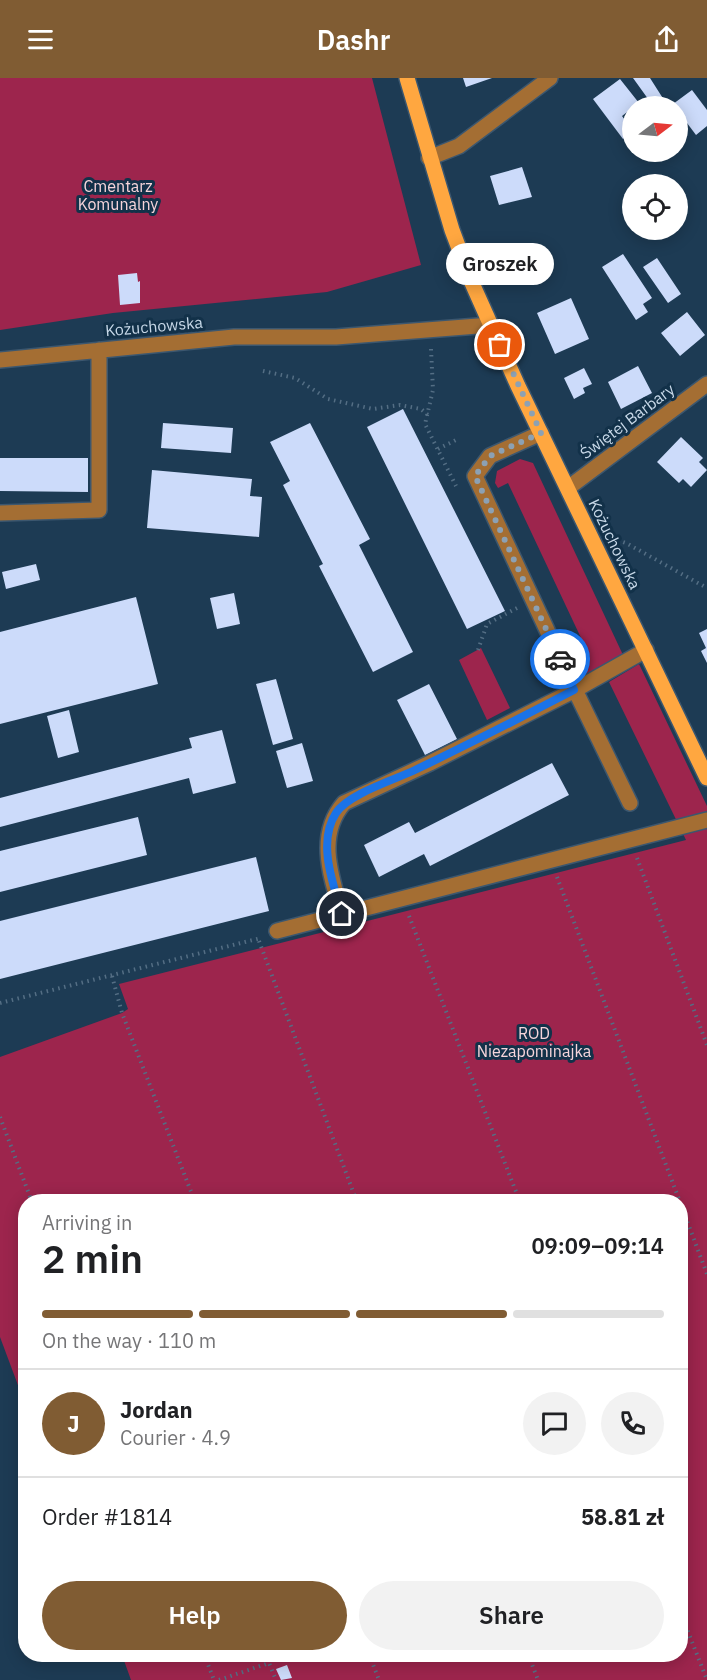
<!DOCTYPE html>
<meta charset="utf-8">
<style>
:root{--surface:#fff;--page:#f2f2f2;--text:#202124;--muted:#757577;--line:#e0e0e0;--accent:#805c33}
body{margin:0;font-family:"IBM Plex Sans",sans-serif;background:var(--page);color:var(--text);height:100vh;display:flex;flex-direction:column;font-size:22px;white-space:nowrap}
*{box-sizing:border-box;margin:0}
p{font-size:20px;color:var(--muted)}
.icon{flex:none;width:33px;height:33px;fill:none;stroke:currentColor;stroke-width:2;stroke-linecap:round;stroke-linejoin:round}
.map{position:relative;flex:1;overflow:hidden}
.side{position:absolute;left:18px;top:1116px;width:670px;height:468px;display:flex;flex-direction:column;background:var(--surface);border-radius:24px;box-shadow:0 3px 15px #0003}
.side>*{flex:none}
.needle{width:39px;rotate:74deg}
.buttons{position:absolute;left:622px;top:18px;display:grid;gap:12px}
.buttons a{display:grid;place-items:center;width:66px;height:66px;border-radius:50%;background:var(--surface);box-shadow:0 3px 15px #0003;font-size:30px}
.pin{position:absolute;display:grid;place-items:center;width:51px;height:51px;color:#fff;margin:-26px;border:3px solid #fff;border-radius:50%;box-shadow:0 2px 6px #0007}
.courier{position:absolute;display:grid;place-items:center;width:60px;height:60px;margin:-30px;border:4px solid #1a73e8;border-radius:50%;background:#fff;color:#222;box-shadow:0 2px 8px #0007}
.bubble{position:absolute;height:42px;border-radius:21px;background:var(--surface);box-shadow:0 3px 15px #0003;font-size:20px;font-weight:600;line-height:42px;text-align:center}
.headline em{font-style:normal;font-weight:600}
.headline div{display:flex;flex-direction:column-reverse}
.headline{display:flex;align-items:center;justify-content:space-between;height:102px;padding:0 24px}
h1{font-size:39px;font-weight:600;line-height:45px}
.bar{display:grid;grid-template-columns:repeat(4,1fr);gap:9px 6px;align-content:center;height:72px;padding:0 24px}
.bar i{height:8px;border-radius:4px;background:var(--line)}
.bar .active{background:var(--accent)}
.bar p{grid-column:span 4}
.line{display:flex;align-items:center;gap:15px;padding:0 24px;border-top:2px solid var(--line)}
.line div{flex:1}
.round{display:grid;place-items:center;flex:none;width:63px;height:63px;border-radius:32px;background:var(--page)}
.action{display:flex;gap:12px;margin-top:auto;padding:12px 24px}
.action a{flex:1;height:69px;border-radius:36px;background:var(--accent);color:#fff;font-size:24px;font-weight:600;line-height:69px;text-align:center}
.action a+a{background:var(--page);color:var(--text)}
header{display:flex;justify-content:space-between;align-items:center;height:78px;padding:0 24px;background:var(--accent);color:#fff;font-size:27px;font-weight:600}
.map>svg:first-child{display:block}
.green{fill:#9d254d}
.building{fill:#ccdbfa}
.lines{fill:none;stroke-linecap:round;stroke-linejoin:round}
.minor-casing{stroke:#3c576f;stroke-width:18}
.major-casing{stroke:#3c576f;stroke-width:18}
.path{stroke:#546e84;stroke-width:4;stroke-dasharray:1.5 4.5;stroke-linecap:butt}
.minor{stroke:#a46e33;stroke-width:15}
.major{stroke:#ffa740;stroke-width:15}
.done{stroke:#8ca1b4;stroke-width:6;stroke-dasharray:0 10.8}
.route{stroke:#1a73e8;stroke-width:8}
.labels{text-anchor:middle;stroke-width:6;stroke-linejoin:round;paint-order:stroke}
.park-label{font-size:16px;fill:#f7d5db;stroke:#123149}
.street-label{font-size:16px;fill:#c7d8e8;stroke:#123149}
</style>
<header><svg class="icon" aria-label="menu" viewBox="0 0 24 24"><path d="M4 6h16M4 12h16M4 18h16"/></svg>Dashr<svg class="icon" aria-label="share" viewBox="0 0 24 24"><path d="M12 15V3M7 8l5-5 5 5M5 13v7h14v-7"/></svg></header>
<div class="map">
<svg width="707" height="1602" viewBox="0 0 707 1602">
<rect width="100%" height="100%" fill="#1d3b54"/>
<!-- green -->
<path class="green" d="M0 0H372L421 187 327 214 113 235 0 252Z
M520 381 533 385 623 577 583 600 576 596 573 588 590 579 508 405 498 410 495 405 497 393Z
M481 570 510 630 487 642 459 582Z
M639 586 707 728V1602H131L122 1577 681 1576V1124H26L25 1326 0 1259V979L122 935 128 931 119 906 686 762 609 604Z"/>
<!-- building -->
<path class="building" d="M463 0H492L466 9Z
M633 0H650L664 22 655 28H651L649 27 651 25Z
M620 1 639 25 622 38 633 53 623 61 593 21Z
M692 12 707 32V48L696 57 678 33V28L673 26Z
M522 89 532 119 499 127 490 98Z
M623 176 652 220 643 226 648 234 636 242 602 189Z
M657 180 681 216 668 225 643 189Z
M137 195 138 204 140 203V225L120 227 118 197Z
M571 220 589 261 555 276 537 235Z
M687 234 705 257 680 278 661 255Z
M638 288 652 315 621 331 608 304Z
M584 290 592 306 583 310 585 315 574 321 564 300Z
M403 331 505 533 467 551 367 349Z
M163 345 233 350 231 375 161 370Z
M310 345 370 461 359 467 413 574 373 594 319 488 323 486 283 407 290 403 270 364Z
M681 359 703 380 699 384 707 392 691 409 683 401 679 405 657 384Z
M0 380H88V414L0 413Z
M152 392 252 401 250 418 262 419 259 459 147 450Z
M36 486 40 502 6 511 2 494Z
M234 515 240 546 217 551 210 520Z
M136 519 158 606 0 646V554Z
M707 551V585L701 573 706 570 699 555Z
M276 601 293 661 273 667 256 606Z
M429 606 457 661 425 677 397 622Z
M69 632 79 674 58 680 47 638Z
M222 652 236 705 193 716 189 700 0 749V720L192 670 189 660Z
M302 665 313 703 287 710 276 673Z
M552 685 569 717 430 788 424 776 379 799 364 767 409 744 415 755Z
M138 739 147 777 0 814V773Z
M256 779 269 833 0 901V843Z
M287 1587 292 1600 281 1602 276 1591Z"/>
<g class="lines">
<defs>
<path id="minor" d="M429 80 459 68 550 0
M0 282 234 259H336L491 247
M541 355 490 378 475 398 575 612 630 725
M568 410 707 306
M0 435 99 432V272
M342 836C331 799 316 757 344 725L430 685 575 612 646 572
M277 853 707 742"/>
<path id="major" d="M407 0 452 152 472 205 518 308 707 700"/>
</defs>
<!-- minor casing -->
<use href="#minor" class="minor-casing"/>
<!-- major casing -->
<use href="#major" class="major-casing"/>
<!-- path -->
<path class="path" d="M431 271 433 312 425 346 456 408
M263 293 295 300 328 321 373 331 400 327 421 331 428 337
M438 371 458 361
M612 460 626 465 707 510
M478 572 487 546 517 530
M637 780 707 967
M557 799 680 1124
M409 838 520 1124
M259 863 357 1124
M112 898 122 935 195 1124
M0 925 261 860
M0 1039 32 1124
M681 1127 707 1196
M681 1536 707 1602
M204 1576 214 1602
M369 1576 379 1602
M528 1576 538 1602
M219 1602 269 1585 276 1602"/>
<!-- minor -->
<use href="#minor" class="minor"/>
<!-- major -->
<use href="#major" class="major"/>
</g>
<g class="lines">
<!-- done -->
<path class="done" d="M500 267 541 355 490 378 475 398 560 581"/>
<!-- route -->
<path class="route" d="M342 836C333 806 317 764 336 735 348 716 394 702 415 692 469 666 522 639 574 612L560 581"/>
</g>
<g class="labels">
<!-- park labels -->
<g class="park-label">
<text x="118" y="114">Cmentarz<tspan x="118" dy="18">Komunalny</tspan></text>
<text x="534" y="961">ROD<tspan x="534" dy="18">Niezapominajka</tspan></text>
</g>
<!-- street labels -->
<g class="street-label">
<text transform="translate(154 248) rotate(-5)" y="6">Kożuchowska</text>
<text transform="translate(627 343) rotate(-37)" y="6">Świętej Barbary</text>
<text transform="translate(615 466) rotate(64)" y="6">Kożuchowska</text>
</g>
</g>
</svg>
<div class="buttons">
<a><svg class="needle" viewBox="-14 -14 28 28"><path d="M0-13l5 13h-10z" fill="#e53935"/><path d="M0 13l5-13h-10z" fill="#757577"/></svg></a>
<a><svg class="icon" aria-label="locate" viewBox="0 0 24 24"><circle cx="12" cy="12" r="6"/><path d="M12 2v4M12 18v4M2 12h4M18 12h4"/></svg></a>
</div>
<div class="pin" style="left:500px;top:267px;background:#ea580c"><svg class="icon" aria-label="bag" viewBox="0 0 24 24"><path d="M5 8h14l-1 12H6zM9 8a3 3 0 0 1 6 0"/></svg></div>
<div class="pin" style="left:342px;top:836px;background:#1f2937"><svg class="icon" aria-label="home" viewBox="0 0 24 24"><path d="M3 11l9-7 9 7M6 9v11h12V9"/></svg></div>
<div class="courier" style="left:560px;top:581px"><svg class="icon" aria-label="car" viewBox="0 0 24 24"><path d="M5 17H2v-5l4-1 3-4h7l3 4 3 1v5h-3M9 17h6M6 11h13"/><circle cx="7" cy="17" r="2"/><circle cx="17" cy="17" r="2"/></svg></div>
<div class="bubble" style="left:446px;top:165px;width:108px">Groszek</div>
<section class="side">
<div class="headline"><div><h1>2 min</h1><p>Arriving in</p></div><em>09:09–09:14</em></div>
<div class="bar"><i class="active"></i><i class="active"></i><i class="active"></i><i></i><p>On the way · 110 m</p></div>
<div class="line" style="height:108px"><b class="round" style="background:var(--accent);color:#fff">J</b><div><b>Jordan</b><p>Courier · 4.9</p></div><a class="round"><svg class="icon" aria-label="chat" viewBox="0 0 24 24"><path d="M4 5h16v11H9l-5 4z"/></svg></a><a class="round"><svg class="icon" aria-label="phone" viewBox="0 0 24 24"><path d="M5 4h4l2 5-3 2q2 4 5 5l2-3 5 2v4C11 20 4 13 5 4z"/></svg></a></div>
<div class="line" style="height:78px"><div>Order #1814</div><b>58.81 zł</b></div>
<div class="action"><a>Help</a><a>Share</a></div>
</section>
</div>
